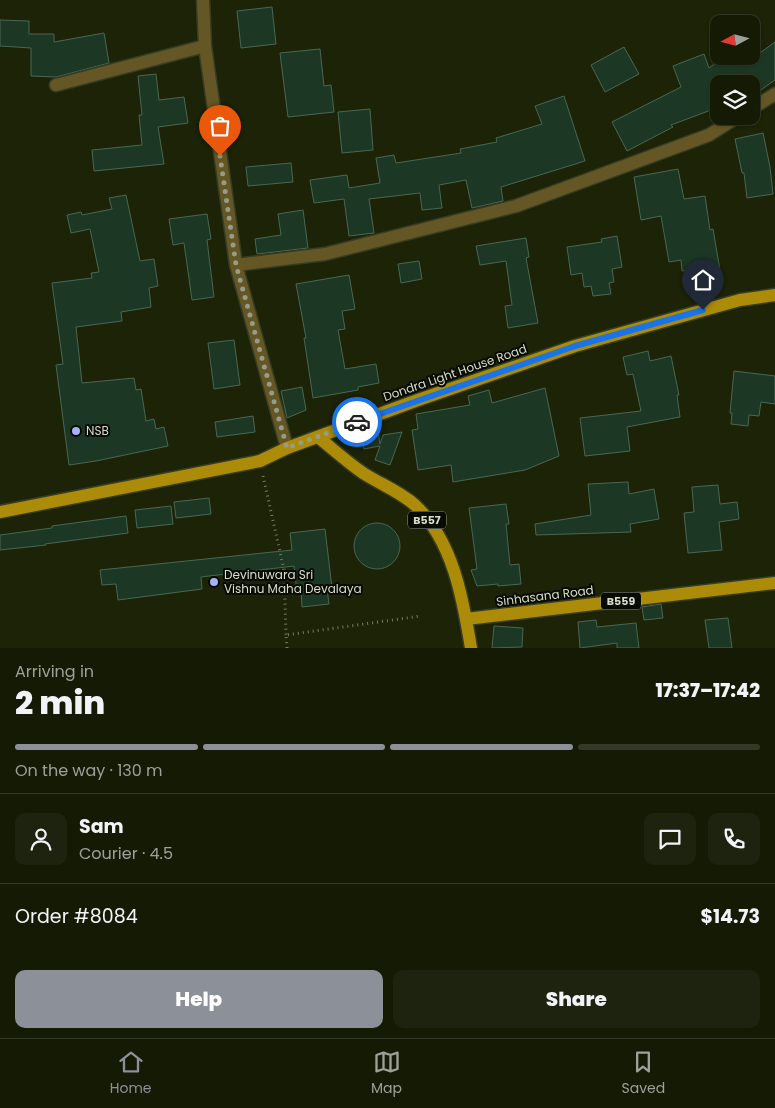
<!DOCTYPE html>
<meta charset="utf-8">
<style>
:root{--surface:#151a05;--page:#1e230f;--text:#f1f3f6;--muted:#9da19a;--line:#343827;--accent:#8c9099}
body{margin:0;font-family:Poppins,sans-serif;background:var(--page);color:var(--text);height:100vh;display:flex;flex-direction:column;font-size:19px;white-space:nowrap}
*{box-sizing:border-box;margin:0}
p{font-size:16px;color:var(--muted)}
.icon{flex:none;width:28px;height:28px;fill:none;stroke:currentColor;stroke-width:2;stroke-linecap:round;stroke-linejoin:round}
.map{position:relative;height:648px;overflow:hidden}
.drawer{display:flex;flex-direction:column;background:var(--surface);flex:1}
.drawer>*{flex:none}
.needle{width:32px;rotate:263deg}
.buttons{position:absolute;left:710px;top:15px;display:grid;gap:10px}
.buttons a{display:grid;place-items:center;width:50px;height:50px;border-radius:10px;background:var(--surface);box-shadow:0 1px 4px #0004,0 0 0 1px var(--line);font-size:25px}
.pin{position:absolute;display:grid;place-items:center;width:42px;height:42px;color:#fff;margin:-51px -21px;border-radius:50% 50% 50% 0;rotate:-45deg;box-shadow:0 0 5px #0007}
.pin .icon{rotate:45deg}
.courier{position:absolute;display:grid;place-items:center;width:50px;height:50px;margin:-25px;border:4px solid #1a73e8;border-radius:50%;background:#fff;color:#222;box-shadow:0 1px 6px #0007}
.summary em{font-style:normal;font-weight:800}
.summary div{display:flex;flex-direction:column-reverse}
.summary{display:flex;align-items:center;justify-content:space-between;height:85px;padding:0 15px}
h1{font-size:32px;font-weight:800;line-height:38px}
.bar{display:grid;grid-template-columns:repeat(4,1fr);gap:8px 5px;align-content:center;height:60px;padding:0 15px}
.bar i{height:6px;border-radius:4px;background:var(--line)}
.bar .active{background:var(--accent)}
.bar p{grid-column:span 4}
.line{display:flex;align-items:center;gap:12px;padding:0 15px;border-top:1px solid var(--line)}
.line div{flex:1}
.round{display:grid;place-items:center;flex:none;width:52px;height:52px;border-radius:10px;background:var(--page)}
.button{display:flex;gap:10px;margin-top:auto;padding:10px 15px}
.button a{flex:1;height:58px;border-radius:10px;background:var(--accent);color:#fff;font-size:20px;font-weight:800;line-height:58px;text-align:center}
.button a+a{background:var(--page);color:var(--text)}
.tabs{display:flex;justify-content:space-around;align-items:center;height:70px;border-top:1px solid var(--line);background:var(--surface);font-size:14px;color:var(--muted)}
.tabs a{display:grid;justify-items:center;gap:2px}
.tabs .active{color:var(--accent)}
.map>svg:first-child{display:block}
.building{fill:#1c3825;stroke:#4a6753}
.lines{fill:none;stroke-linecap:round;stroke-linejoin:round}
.street-casing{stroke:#363d23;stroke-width:15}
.primary-casing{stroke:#363d23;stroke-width:15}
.path{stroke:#767c65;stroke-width:3;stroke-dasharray:1 4;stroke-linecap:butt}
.street{stroke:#655626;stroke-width:12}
.primary{stroke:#ac8b09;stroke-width:12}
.done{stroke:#969c87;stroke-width:5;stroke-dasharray:0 9}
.route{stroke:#1a73e8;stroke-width:6}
.poi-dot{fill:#a6b1fc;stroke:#080b02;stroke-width:2}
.labels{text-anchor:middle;stroke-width:4;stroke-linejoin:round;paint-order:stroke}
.shield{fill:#080b02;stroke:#9a9e8f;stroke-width:1}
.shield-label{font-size:11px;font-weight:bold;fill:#d8ddcc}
.street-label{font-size:12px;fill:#d8ddcc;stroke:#080b02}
.poi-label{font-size:12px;fill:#d8ddcc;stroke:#080b02;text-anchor:start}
</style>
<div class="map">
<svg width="775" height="648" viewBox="0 0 775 648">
<rect width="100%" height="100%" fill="#1c2307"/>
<!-- building -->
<path class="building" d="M272 7 276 44 241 48 237 11Z
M0 20 29 21V34H54V42L104 33 109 63 56 77 31 76V48L0 46Z
M775 42V80L751 97V84H719V107L671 125 673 127 627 151 612 122 681 87 673 66 704 54 709 68 725 56H736L742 66Z
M624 47 639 74 605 92 591 65Z
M320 49 324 86 331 85 334 112 288 117 280 53Z
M156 74 159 100 184 97 188 123 158 127 164 164 94 171 92 150 142 145 139 115H142L138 76Z
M564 96 585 161 501 187 503 201 472 208 466 180 439 185 442 208 422 210 420 193 369 199 374 233 349 236 344 199 314 203 310 180 347 175 349 188 380 183 376 158 394 155 396 163 461 153 460 149 497 142 496 138 542 124 535 106Z
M370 109 373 150 342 153 338 112Z
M763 133 770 167 773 194 747 198 744 173H742L735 139Z
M291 163 293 182 248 186 246 167Z
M678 169 684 199 705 196 710 230 713 229 720 270 701 273V268L682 271 681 260 669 262 661 216 641 220 634 177Z
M126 195 140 261 154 259 158 286 149 288 151 307 121 312 122 321 76 327 82 383 134 378 136 390 141 389 146 421 154 419 156 429 164 427 168 446 96 461 69 465 56 365 63 364 52 283 92 278 91 273 99 272 90 229 71 233 67 215 81 212 82 215 112 209 109 198Z
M303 210 308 248 257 254 255 239 281 235 278 214Z
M207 214 211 239 207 240 214 297 192 300 184 243 173 245 169 219Z
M617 236 622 267 612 269 614 282 609 283 611 294 593 296 591 286 584 287 582 273 571 275 567 247 602 242 601 239Z
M526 238 529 257 526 258 538 323 508 328 505 306 512 305 506 261 480 265 476 246Z
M419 261 422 279 401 283 398 264Z
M349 275 355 309 342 311 345 329 338 330 345 369 376 364 379 383 358 387V390L313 398 304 338H306L296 284Z
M234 340 240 385 214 389 208 343Z
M648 351 650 361 671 356 679 395H677L680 417 627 427 630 451 585 456 580 418 641 411 633 374 627 375 623 357Z
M734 371 775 376V404L761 402 759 416 749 415 748 426 731 424 732 413H730Z
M302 387 306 410 287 418 281 391Z
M545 388 559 456 525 470 453 482 451 465 418 470 412 430 418 429 416 414 470 405 468 396 489 390 492 403Z
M253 416 255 432 217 437 215 422Z
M377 424 380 444 383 435 402 432 390 465 375 460 380 446 364 449 361 430Z
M628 482 629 494 654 489 659 519 630 524 631 532 536 535 535 524 591 515 588 484Z
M718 485 720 504 737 502 739 519 719 522 722 550 688 553 684 513 694 512 692 487Z
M209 498 211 514 176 518 174 502Z
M506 504 509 524H506L510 565 519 564 521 584 498 586V584L477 586 471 570 477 569 469 508Z
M171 506 173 524 137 528 135 510Z
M126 516 128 533 45 544 46 545 0 550V535L52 528V526Z
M354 546a23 23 0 1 1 46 0a23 23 0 1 1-46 0Z
M325 529 332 588H327L329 604 302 607 301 591 297 592 294 566 201 577 202 589 118 600 116 584 102 585 100 570 292 550 290 533Z
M661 604 663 618 644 620 642 607Z
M728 618 732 648H709L705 620Z
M596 620 597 627 636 623 639 648H617V643L580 648 578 622Z
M494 626 523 628 522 647 492 648Z"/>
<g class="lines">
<defs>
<path id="street" d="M203 0 205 46 236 265 287 448
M56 85 205 46
M751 109 775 94
M236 265 325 254 516 206 709 135 739 116"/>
<path id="primary" d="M318 437C333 449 347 462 363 473 380 484 399 491 415 505 453 541 463 599 471 648
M0 512 260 461 287 448 418 400 575 346 740 300 775 295
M466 619 775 583"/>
</defs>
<!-- street casing -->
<use href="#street" class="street-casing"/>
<!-- primary casing -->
<use href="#primary" class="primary-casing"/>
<!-- path -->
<path class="path" d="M263 476 284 570 286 635
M287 648 286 635 421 616"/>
<!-- street -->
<use href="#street" class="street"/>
<!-- primary -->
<use href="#primary" class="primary"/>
</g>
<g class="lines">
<!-- done -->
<path class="done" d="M220 156 236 265 287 448 357 422"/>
<!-- route -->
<path class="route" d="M357 422 575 346 703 310"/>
</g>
<!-- markers -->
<g class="poi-dot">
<circle cx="76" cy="431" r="5"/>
<circle cx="214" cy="582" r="5"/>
</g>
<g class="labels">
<!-- shield labels -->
<g class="shield">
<rect x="408" y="511.5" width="38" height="17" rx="4"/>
<rect x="601" y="592.5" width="40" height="17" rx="4"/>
</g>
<g class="shield-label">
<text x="427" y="524">B557</text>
<text x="621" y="605">B559</text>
</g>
<!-- street labels -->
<g class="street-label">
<text transform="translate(455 373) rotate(-19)" y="4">Dondra Light House Road</text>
<text transform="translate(545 596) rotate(-7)" y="4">Sinhasana Road</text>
</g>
<!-- poi labels -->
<g class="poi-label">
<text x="86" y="435">NSB</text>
<text x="224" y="579">Devinuwara Sri<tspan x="224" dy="14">Vishnu Maha Devalaya</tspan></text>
</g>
</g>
</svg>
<div class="buttons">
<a><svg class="needle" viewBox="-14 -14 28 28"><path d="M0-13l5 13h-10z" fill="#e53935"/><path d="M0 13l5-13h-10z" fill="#9da19a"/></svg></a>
<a><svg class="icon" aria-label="layers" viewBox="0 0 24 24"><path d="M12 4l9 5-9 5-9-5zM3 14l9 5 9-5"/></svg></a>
</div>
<div class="pin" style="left:220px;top:156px;background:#ea580c"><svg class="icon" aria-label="bag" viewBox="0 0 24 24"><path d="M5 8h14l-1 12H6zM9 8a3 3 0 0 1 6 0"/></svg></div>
<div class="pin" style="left:703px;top:310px;background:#1f2937"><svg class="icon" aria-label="home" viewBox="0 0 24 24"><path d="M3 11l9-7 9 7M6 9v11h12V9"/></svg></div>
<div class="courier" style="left:357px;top:422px"><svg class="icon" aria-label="car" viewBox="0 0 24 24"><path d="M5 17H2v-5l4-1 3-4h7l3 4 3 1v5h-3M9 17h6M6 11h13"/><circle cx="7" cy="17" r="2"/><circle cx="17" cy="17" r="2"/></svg></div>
</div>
<section class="drawer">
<div class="summary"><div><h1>2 min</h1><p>Arriving in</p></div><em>17:37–17:42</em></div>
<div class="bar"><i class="active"></i><i class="active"></i><i class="active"></i><i></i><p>On the way · 130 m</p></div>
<div class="line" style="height:90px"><a class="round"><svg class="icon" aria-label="person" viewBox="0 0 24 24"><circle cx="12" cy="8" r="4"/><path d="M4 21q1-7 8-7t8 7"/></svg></a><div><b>Sam</b><p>Courier · 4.5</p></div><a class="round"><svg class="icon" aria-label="chat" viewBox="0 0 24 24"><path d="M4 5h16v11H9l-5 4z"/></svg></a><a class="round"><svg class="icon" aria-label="phone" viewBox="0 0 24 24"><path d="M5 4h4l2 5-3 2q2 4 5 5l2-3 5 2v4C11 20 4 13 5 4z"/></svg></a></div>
<div class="line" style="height:65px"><div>Order #8084</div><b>$14.73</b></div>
<div class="button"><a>Help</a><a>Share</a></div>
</section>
<nav class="tabs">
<a class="active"><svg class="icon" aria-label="home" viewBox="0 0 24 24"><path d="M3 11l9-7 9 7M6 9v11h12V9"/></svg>Home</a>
<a><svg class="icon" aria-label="map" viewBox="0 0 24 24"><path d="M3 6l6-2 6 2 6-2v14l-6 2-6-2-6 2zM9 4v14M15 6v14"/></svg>Map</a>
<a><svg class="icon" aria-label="saved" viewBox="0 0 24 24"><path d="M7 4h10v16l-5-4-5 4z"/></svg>Saved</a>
</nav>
